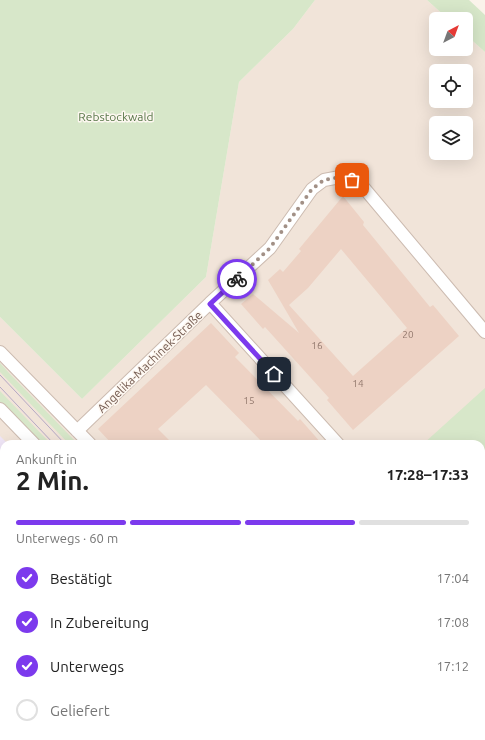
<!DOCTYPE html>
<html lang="de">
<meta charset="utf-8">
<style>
:root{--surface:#fff;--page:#f6f6f6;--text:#222;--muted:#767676;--line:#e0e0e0;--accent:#7c3aed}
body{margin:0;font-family:Ubuntu,sans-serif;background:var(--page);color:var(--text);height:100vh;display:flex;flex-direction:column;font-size:15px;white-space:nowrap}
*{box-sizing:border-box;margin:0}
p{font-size:13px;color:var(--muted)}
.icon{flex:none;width:22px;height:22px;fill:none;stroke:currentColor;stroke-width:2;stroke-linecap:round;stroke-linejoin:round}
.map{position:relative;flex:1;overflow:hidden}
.drawer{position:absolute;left:0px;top:440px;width:485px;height:300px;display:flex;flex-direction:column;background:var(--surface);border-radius:12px 12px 0 0;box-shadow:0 4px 16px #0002}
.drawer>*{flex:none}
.needle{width:26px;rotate:41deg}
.fabs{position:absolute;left:429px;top:12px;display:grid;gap:8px}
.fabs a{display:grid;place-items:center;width:44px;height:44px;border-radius:6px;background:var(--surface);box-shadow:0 4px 16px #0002;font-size:20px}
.pin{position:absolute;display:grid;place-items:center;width:34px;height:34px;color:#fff;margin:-17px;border-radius:8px;box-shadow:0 2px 6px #0006}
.courier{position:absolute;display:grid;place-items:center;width:40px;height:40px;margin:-20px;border:3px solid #7c3aed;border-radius:50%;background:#fff;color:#222;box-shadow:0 1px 5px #0007}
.overview em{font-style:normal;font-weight:700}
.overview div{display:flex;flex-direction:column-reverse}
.overview{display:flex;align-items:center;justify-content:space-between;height:68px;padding:0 16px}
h1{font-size:26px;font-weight:700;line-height:30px}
.bar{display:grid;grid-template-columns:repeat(4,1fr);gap:6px 4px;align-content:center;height:48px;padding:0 16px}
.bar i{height:5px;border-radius:3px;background:var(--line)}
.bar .active{background:var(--accent)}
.bar p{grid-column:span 4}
ol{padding:0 16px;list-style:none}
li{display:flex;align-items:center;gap:12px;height:44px}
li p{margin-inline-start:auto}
li .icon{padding:4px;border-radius:50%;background:var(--accent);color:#fff;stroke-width:4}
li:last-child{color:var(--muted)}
li i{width:22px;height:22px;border:2px solid var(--line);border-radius:50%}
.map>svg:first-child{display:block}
.residential{fill:#f1e4d9;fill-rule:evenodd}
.education{fill:#f0e6f7}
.green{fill:#d7e7c9}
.building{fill:#edd2c4;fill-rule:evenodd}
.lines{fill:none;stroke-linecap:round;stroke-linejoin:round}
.service-casing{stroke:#ccbbb0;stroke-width:8}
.minor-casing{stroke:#ccbbb0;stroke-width:14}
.path{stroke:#d2b5a7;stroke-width:2.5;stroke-dasharray:1 3;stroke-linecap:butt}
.service{stroke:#fff;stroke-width:6}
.minor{stroke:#fff;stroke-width:12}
.tram{stroke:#b5a8c4;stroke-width:1}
.done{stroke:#a29086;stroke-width:4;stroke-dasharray:0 7.2}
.route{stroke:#7c3aed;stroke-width:5}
.labels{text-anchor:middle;stroke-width:3;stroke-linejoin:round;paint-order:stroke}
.number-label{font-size:10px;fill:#92786d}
.park-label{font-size:12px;fill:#597749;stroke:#fdf7f0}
.street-label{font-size:12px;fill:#735a50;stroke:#fdf7f0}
</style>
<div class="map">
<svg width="485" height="740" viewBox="0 0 485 740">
<rect width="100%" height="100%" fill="#faf3ea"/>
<!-- residential -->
<path class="residential" d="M315 0H427L448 19H436V49H466V35L485 52V717L481 720V444H4V736H459L453 740H0V317L82 399 206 277 239 82 293 29ZM436 71H466V101H436ZM436 123H466V153H436Z"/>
<!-- education -->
<path class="education" d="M0 436 8 444H4V659L0 654Z"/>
<!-- green -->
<path class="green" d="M0 0H315L293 29 239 82 206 277 82 399 0 317Z
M427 0H469L485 15V52L466 35V19H448Z
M0 363 9 373 78 444H69L0 372Z
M485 388V463L481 467V444H423Z
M0 391 51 444H41L0 402Z"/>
<!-- building -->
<path class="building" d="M343 196 364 222 363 225 430 307 433 305 459 336 353 430 327 400 329 398 265 327 263 329 241 304 253 294 299 333 268 280 280 269 283 272 301 251 299 249ZM341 249 407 328 353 376 289 305 308 288Z
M211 323 239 353 235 357 298 421 300 419 322 444H264L206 385 158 429 173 444H112L98 429Z"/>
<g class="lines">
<defs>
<path id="service" d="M481 619 485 615"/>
<path id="minor" d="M210 303 338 444
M0 352 90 444
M0 409 34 444
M77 431 210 303 270 248 312 189 324 180 340 177 352 180 364 188 485 332
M481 600 485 604
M300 736 304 740
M361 736 364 740
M59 740 63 736"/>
</defs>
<!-- service casing -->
<use href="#service" class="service-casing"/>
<!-- minor casing -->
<use href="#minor" class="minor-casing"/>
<!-- path -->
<path class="path" d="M481 728 485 725
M37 740 41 736
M86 740 90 736
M465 740 470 736"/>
<!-- service -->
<use href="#service" class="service"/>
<!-- minor -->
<use href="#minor" class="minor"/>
<!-- tram -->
<path class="tram" d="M0 375 65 444
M0 387 54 444
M324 736 328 740
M334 736 337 740"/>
</g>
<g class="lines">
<!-- done -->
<path class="done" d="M237 279 270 248 312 189 324 180 340 177 352 180"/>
<!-- route -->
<path class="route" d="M237 279 210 304 274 374"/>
</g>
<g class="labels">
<!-- number labels -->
<g class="number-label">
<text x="408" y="338">20</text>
<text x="317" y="349">16</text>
<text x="358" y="387">14</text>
<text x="249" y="404">15</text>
</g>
<!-- park labels -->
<g class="park-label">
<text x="116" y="121">Rebstockwald</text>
</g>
<!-- street labels -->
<g class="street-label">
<text transform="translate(150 362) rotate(-44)" y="4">Angelika-Machinek-Straße</text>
</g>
</g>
</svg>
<div class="fabs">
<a><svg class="needle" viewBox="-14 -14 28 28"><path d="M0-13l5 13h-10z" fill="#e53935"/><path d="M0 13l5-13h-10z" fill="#767676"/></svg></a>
<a><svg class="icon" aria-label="locate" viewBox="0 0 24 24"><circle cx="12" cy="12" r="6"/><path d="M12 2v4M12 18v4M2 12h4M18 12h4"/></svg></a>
<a><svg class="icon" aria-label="layers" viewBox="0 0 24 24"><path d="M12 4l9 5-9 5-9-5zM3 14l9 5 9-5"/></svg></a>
</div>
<div class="pin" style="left:352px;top:180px;background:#ea580c"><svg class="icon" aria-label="bag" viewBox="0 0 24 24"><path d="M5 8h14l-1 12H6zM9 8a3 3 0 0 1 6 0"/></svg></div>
<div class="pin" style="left:274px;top:374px;background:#1f2937"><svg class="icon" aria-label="home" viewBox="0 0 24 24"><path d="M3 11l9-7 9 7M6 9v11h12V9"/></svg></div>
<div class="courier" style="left:237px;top:279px"><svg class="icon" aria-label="bike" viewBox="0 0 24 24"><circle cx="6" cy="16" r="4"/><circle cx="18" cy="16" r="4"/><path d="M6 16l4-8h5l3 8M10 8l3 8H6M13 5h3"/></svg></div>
<section class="drawer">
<div class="overview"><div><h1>2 Min.</h1><p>Ankunft in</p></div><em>17:28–17:33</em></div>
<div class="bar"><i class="active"></i><i class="active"></i><i class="active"></i><i></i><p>Unterwegs · 60 m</p></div>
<ol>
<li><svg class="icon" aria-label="check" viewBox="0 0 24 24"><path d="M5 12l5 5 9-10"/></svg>Bestätigt<p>17:04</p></li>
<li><svg class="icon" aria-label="check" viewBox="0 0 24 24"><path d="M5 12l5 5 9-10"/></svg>In Zubereitung<p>17:08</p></li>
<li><svg class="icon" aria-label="check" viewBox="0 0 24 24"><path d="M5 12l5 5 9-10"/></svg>Unterwegs<p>17:12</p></li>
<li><i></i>Geliefert</li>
</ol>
</section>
</div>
